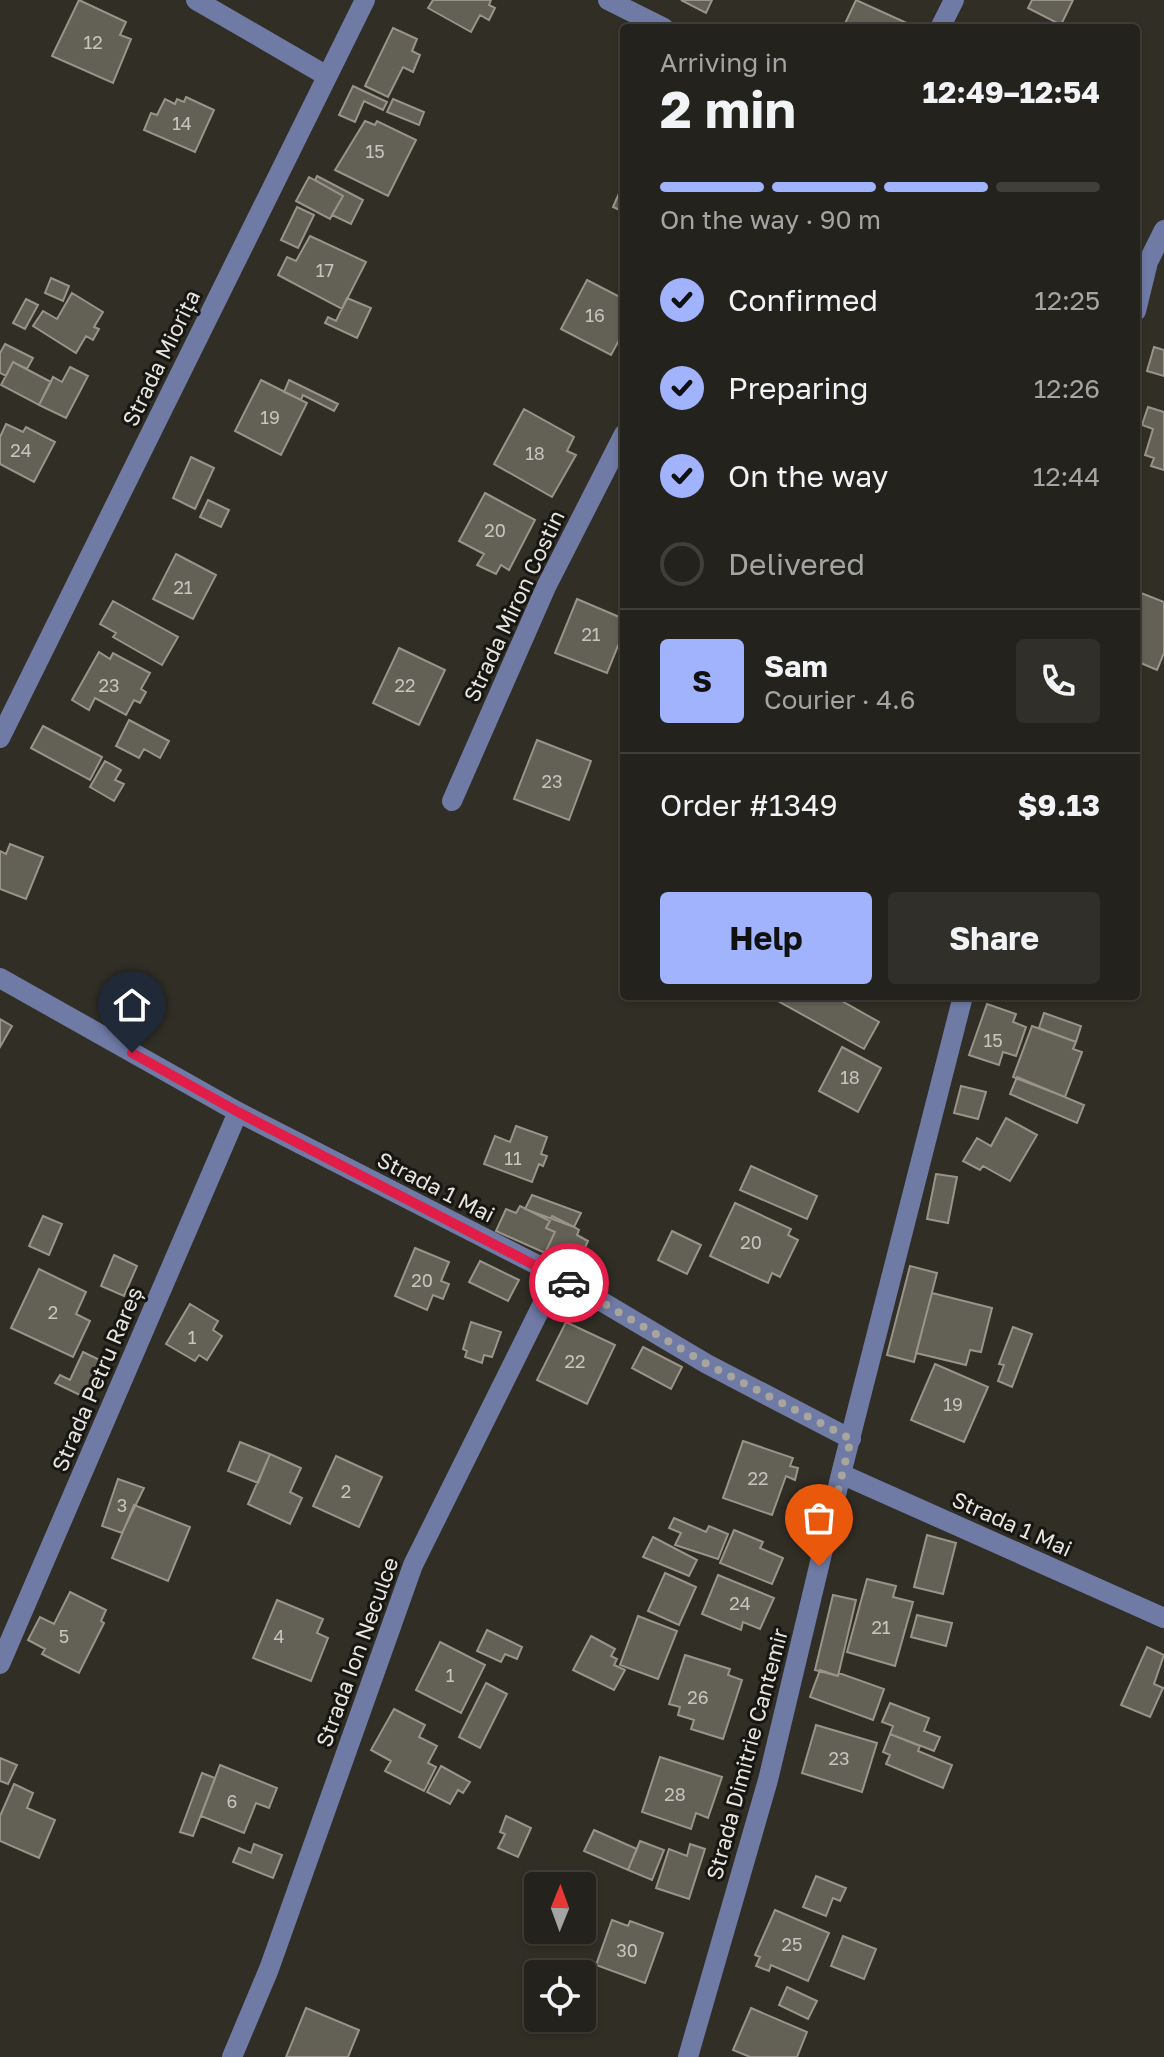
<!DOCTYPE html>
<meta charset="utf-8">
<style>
:root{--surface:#24221c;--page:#302f29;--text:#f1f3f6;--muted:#a3a4a3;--line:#413f3b;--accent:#a1b3fd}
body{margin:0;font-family:"Golos Text",sans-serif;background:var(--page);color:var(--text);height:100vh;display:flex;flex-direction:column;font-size:30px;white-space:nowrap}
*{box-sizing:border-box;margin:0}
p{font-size:26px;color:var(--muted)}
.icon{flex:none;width:44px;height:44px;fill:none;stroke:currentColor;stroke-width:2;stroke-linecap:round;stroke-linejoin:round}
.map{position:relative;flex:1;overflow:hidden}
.sheet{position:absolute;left:620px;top:24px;width:520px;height:976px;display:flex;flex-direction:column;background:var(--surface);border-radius:8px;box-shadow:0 2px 6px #0004,0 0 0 2px var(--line)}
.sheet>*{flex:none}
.needle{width:52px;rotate:1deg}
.buttons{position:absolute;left:524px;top:1872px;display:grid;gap:16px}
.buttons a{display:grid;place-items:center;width:72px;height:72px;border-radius:8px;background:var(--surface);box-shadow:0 2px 6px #0004,0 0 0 2px var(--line);font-size:40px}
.pin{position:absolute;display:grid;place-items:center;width:68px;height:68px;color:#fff;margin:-82px -34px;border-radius:50% 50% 50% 0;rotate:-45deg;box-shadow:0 0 8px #0007}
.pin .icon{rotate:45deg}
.courier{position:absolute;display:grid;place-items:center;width:80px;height:80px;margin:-40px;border:6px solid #e11d48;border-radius:50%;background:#fff;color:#222;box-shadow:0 2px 10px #0007}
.headline em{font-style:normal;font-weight:700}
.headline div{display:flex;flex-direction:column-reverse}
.headline{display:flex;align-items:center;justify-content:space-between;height:136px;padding:0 40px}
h1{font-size:52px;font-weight:700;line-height:60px}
.bar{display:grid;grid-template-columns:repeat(4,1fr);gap:12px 8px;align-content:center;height:96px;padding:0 40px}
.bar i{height:10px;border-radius:6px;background:var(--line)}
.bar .selected{background:var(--accent)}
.bar p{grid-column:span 4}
.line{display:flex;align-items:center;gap:20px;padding:0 40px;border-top:2px solid var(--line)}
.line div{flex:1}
.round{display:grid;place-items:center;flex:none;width:84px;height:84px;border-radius:8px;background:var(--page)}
ol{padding:0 40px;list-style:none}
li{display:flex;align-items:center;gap:24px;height:88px}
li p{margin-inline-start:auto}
li .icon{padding:8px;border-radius:50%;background:var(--accent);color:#111;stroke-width:4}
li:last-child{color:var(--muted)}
li i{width:44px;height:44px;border:4px solid var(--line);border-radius:50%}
.action{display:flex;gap:16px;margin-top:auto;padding:16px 40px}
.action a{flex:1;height:92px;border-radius:8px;background:var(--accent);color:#111;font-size:32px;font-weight:700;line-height:92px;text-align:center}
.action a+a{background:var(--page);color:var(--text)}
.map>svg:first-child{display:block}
.building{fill:#636056;stroke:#98948a;stroke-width:2}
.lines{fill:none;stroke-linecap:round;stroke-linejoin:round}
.minor{stroke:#6f7aa5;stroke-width:20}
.done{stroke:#a7a59e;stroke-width:8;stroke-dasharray:0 14.4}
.route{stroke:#e11d48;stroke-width:10}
.labels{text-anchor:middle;stroke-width:6;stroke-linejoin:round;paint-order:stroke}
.number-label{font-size:18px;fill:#c6c4bd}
.street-label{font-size:22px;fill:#e7e5df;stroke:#171612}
</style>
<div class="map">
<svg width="1164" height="2057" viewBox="0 0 1164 2057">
<rect width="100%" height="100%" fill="#302e25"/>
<!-- building -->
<path class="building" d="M79 0 126 22 120 35 131 39 113 83 52 56Z
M433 0H491L489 5 495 8 489 20 480 15 471 32 428 8Z
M681 0H712L706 13Z
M856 0 909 24 907 28H843Z
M1032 0H1073L1061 25 1028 8Z
M393 28 417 39 412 51 420 55 413 72 403 67 388 97 365 86Z
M353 86 387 102 383 110 364 101 355 122 339 115Z
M186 97 214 110 195 152 144 130 151 113 157 115 165 99 175 104 177 99 184 102Z
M393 99 424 112 419 125 387 112Z
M365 121 375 125 377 121 416 140 388 196 335 170Z
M317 176 363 200 351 224 332 215 343 196 315 180Z
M309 177 343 196 330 219 296 201Z
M624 182V212L613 207Z
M297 207 314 215 298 248 281 240Z
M310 236 366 262 342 309 278 275 287 257 296 261Z
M51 278 69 286 63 301 45 293Z
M587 280 624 299V331L611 355 561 329Z
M72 293 103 312 94 327 99 329 93 340 86 336 76 353 33 326 43 311 57 319Z
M347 298 371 308 357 338 325 323 328 317 336 321Z
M26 299 38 305 25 329 13 323Z
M5 344 33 358 27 369 13 362 6 376 0 373V353Z
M1154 347 1164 350V376L1147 371Z
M13 362 51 382 39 405 1 385Z
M70 367 88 376 66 418 39 405 53 377 62 382Z
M261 380 307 403 281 455 235 431Z
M289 380 338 404 334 411 303 395 301 400 284 392Z
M1148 407 1164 412V470L1151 466 1154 458 1145 455 1153 429 1142 425Z
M524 409 574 437 567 451 576 455 552 497 494 464Z
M6 424 23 432 26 427 55 442 34 482 0 464V437Z
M191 457 214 468 195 509 173 498Z
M485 493 535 520 509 570 501 565 496 574 477 565 484 554 459 541Z
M208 500 229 510 221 527 200 517Z
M176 554 216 575 193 619 153 599Z
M1136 591 1164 602V653L1157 670 1136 661Z
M577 599 624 619V631L607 673 555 653Z
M113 601 178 637 162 665 113 637 116 633 100 624Z
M399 648 445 670 419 725 373 703Z
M99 652 110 659 113 653 150 673 141 689 146 692 140 703 134 700 126 715 95 698 89 710 72 700Z
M129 720 169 741 160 758 144 749 139 758 116 746Z
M43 726 102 757 90 780 31 748Z
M537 740 591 761 569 820 514 799Z
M105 761 121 770 115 780 124 784 114 801 90 787Z
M10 844 43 857 26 899 0 889V851L6 854Z
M769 996H833L879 1022 864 1049Z
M987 1004 1016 1014 1013 1022 1026 1027 1016 1056 1003 1052 999 1065 969 1055Z
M1044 1013 1081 1026 1076 1042 1039 1028Z
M0 1019 12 1026 0 1047Z
M1032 1026 1076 1042 1073 1049 1082 1052 1065 1097 1013 1077Z
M842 1047 881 1068 858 1112 819 1091Z
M1017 1077 1084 1105 1077 1123 1010 1094Z
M961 1086 986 1092 978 1119 954 1113Z
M1006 1118 1037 1135 1010 1181 983 1166 980 1170 963 1161 977 1138 991 1146Z
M516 1126 547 1137 541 1154 547 1156 543 1166 539 1164 532 1182 484 1164 495 1136 510 1142Z
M751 1166 817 1196 807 1219 740 1190Z
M936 1174 957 1177 948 1223 927 1219Z
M532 1195 581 1213 574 1227 525 1209Z
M735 1203 791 1229 788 1235 798 1240 780 1277 772 1273 768 1283 710 1256Z
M520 1206 550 1221 546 1228 555 1232 545 1253 496 1231 506 1209 516 1213Z
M43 1216 62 1224 49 1255 29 1246Z
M552 1216 574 1227 579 1230 577 1235 588 1241 576 1268 545 1253 555 1232 546 1228Z
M672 1231 701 1245 687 1274 658 1260Z
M415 1248 449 1262 441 1281 449 1284 443 1299 433 1295 427 1310 395 1296Z
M114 1255 137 1266 124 1296 101 1286Z
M480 1261 519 1280 508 1301 469 1282Z
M910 1266 937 1273 914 1362 887 1355Z
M39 1269 86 1292 76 1314 90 1321 73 1357 11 1328Z
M932 1293 992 1308 981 1352 970 1350 966 1365 916 1353Z
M190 1304 218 1321 213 1330 222 1336 207 1360 199 1355 195 1361 166 1344Z
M471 1322 501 1332 492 1357 484 1355 482 1363 465 1357 467 1351 463 1349Z
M566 1322 615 1345 587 1404 537 1380Z
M1013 1327 1032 1334 1012 1387 998 1381 1004 1365 999 1364Z
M643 1347 682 1367 671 1389 632 1368Z
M83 1352 104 1362 86 1398 55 1383 60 1375 70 1380Z
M935 1364 988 1387 964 1442 911 1420Z
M743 1441 793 1458 790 1466 798 1468 795 1480 786 1476 772 1515 723 1498Z
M240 1442 270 1454 258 1483 228 1471Z
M270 1454 301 1468 290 1492 302 1498 290 1524 248 1504Z
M336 1456 382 1477 359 1527 313 1506Z
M118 1479 144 1488 122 1533 102 1526Z
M134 1505 190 1527 168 1581 112 1558Z
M674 1518 706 1532 709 1526 728 1534 718 1559 675 1545 681 1533 669 1528Z
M734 1530 763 1542 760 1548 783 1558 772 1584 720 1563Z
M927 1535 956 1543 943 1594 914 1587Z
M653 1537 697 1560 689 1576 643 1557Z
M665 1573 696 1587 679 1625 648 1611Z
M718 1575 774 1598 760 1629 743 1622 741 1630 702 1614Z
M867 1579 896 1586 893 1597 913 1602 895 1666 847 1652Z
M70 1592 106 1610 101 1621 104 1623 79 1673 42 1654 45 1649 28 1640 40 1617 54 1624Z
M833 1595 856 1600 838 1676 815 1670Z
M277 1600 323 1619 317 1633 328 1638 311 1681 253 1658Z
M917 1615 952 1623 946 1646 911 1637Z
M638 1616 677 1631 658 1679 620 1665Z
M487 1630 522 1647 517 1659 505 1654 501 1662 477 1651Z
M591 1636 615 1649 611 1656 617 1659 614 1665 625 1670 614 1690 573 1670Z
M440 1642 485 1665 461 1713 416 1690Z
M1147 1647 1164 1655 1154 1684 1163 1688 1150 1717 1121 1705Z
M685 1655 730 1669 728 1675 742 1680 723 1739 691 1729 694 1720 678 1715 680 1707 669 1704Z
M820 1670 838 1676 839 1673 884 1689 873 1720 810 1697Z
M486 1683 507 1694 480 1748 459 1737Z
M890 1703 929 1718 924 1731 940 1737 934 1751 890 1734 893 1726 882 1722Z
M394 1709 425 1725 419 1737 437 1746 428 1763 436 1767 424 1791 385 1771 391 1761 371 1750Z
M816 1725 877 1743 862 1792 802 1773Z
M890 1734 920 1746 918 1751 952 1765 943 1788 886 1764 890 1755 883 1752Z
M660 1757 722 1777 708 1818 696 1813 691 1829 642 1812Z
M0 1758 17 1765 8 1784 0 1781Z
M220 1765 277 1788 269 1808 256 1803 244 1833 201 1816Z
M441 1766 470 1782 463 1793 458 1790 450 1804 427 1792Z
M202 1773 215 1778 193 1836 180 1832Z
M14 1784 33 1793 27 1808 55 1820 39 1858 0 1841V1816Z
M506 1816 531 1828 518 1857 498 1848 505 1834 500 1832Z
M594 1830 637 1849 628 1870 584 1851Z
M640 1841 664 1850 652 1880 628 1870Z
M254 1844 282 1855 273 1878 233 1862 239 1848 251 1853Z
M690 1844 705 1849 689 1899 656 1888 669 1849 687 1856Z
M816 1876 846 1888 840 1901 833 1898 826 1916 803 1907Z
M775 1910 829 1933 808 1981 771 1965 769 1971 756 1966 760 1957 755 1955Z
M612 1920 628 1926 630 1921 663 1933 645 1983 596 1965Z
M843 1936 876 1949 864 1979 831 1966Z
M787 1987 817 2001 808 2019 779 2005Z
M306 2008 359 2030 348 2057H286Z
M751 2008 807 2032 797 2057H750L733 2050Z"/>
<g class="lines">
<!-- minor -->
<path class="minor" d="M196 0 327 76
M608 0 664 28
M940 28 954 0
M1136 311 1148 262 1164 230
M0 738 365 0
M452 801 546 587 624 434
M0 978 238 1112 557 1275 707 1364 851 1439
M841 1474 1164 1618
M0 1664 238 1112
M232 2057 269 1969 413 1565 557 1275
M688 2057 768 1780 841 1474 963 996"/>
</g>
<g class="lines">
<!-- done -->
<path class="done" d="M569 1283 707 1364 851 1439 819 1566"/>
<!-- route -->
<path class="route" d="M132 1053 238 1112 569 1283"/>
</g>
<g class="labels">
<!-- number labels -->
<g class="number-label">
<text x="93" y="49">12</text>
<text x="182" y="130">14</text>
<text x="375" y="158">15</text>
<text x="325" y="277">17</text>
<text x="595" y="322">16</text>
<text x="270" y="424">19</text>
<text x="21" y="457">24</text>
<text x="535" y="460">18</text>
<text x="495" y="537">20</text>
<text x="183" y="594">21</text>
<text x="591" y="641">21</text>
<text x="109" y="692">23</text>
<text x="405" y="692">22</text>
<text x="552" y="788">23</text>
<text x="993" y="1047">15</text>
<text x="850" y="1084">18</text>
<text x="513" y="1165">11</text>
<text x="751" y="1249">20</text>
<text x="422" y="1287">20</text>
<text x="53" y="1319">2</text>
<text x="192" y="1344">1</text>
<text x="575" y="1368">22</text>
<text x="953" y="1411">19</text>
<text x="758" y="1485">22</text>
<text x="346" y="1498">2</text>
<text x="122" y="1512">3</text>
<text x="740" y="1610">24</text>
<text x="881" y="1634">21</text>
<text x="64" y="1643">5</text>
<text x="279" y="1643">4</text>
<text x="450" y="1682">1</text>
<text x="698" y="1704">26</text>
<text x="839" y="1765">23</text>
<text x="675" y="1801">28</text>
<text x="232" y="1808">6</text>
<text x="792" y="1951">25</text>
<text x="627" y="1957">30</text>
</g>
<!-- street labels -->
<g class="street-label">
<text transform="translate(161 358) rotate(-64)" y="8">Strada Miorița</text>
<text transform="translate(514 606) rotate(-65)" y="8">Strada Miron Costin</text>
<text transform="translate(436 1187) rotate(27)" y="8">Strada 1 Mai</text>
<text transform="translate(97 1379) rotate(-67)" y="8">Strada Petru Rareș</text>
<text transform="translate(1012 1524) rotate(24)" y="8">Strada 1 Mai</text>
<text transform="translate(357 1652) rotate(-70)" y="8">Strada Ion Neculce</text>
<text transform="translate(747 1754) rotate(-75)" y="8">Strada Dimitrie Cantemir</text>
</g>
</g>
</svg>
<div class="buttons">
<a><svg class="needle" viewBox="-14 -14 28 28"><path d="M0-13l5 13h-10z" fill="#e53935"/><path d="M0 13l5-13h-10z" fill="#a3a4a3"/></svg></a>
<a><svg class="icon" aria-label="locate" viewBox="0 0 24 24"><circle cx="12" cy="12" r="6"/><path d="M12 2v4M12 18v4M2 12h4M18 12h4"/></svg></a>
</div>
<div class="pin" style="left:819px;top:1566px;background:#ea580c"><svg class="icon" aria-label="bag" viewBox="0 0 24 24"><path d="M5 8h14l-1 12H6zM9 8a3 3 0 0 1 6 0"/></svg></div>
<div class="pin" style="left:132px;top:1053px;background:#1f2937"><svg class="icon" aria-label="home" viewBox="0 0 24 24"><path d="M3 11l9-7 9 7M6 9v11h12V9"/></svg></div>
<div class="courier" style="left:569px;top:1283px"><svg class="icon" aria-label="car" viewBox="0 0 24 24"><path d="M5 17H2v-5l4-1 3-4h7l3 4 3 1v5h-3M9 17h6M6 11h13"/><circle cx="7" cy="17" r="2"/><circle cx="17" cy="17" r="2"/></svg></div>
<section class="sheet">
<div class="headline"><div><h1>2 min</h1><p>Arriving in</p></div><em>12:49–12:54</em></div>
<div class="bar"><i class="selected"></i><i class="selected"></i><i class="selected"></i><i></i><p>On the way · 90 m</p></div>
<ol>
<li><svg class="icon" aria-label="check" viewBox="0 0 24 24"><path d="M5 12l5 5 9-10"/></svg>Confirmed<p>12:25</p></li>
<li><svg class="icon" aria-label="check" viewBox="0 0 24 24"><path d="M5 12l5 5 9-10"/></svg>Preparing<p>12:26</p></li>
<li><svg class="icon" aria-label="check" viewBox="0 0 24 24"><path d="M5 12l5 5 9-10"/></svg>On the way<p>12:44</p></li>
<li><i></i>Delivered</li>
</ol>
<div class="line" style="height:144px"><b class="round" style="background:var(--accent);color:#111">S</b><div><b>Sam</b><p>Courier · 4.6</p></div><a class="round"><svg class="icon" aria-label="phone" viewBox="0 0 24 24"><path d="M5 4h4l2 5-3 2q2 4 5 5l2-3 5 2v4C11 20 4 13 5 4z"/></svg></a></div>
<div class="line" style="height:104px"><div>Order #1349</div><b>$9.13</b></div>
<div class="action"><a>Help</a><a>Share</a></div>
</section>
</div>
